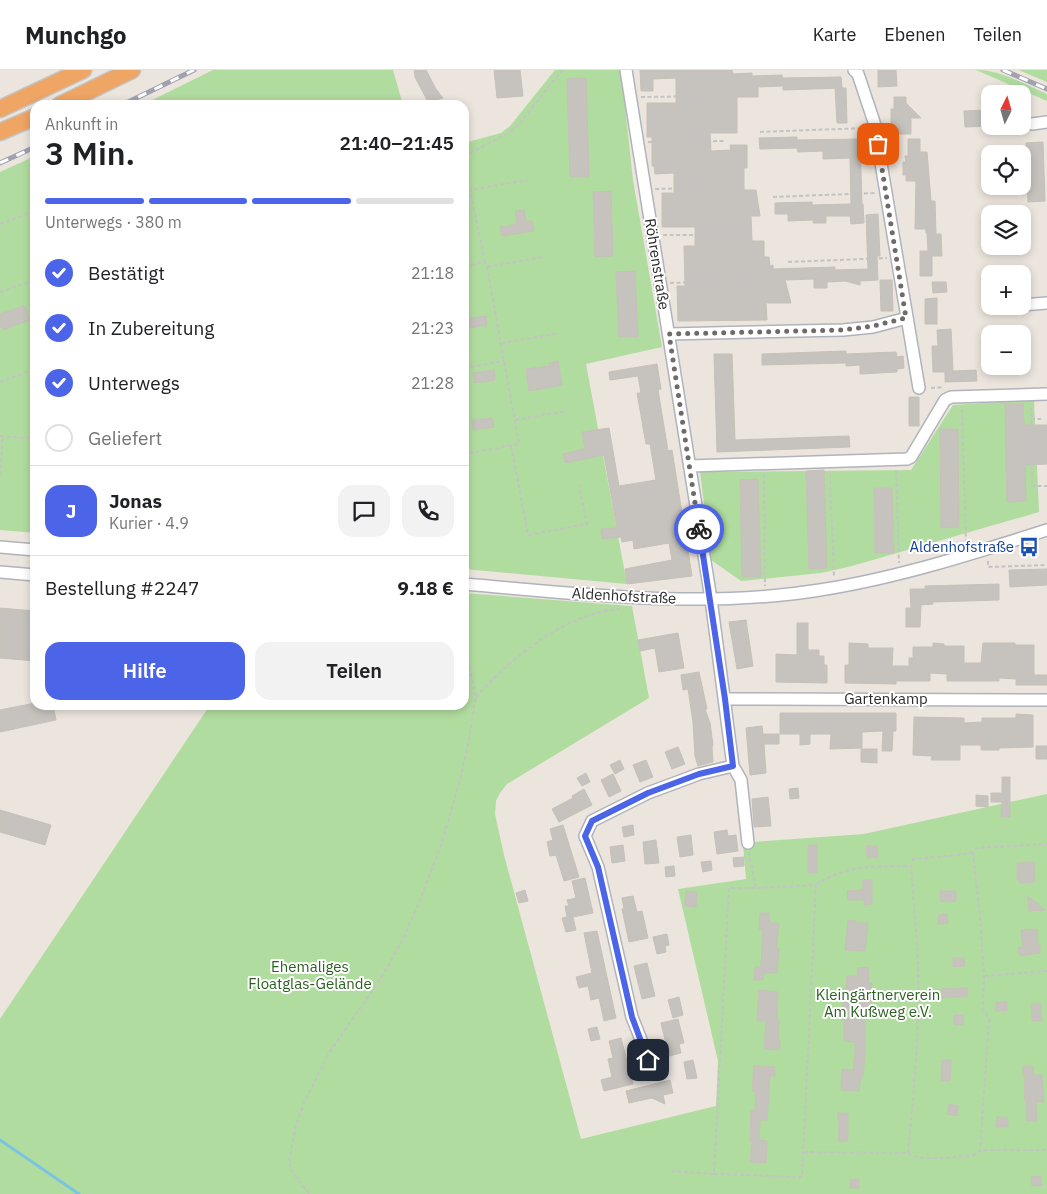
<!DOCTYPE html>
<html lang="de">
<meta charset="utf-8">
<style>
:root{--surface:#fff;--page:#f2f2f2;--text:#202124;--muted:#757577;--line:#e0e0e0;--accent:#4c64e8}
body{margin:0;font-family:"IBM Plex Sans",sans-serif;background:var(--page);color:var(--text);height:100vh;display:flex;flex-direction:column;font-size:19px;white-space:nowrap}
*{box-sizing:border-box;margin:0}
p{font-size:16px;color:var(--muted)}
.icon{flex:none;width:28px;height:28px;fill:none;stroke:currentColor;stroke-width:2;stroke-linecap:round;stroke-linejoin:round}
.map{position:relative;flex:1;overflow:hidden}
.sheet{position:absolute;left:30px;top:30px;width:439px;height:610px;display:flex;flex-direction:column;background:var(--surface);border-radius:15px;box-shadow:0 2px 8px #0003}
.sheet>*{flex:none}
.needle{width:32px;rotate:5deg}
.buttons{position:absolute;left:981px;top:15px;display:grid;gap:10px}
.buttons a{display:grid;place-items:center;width:50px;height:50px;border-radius:10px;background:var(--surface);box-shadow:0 2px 8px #0003;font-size:25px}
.pin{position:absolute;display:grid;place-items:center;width:42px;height:42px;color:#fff;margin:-21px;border-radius:10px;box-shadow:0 2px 8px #0006}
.courier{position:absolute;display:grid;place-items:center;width:50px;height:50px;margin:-25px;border:4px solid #4c64e8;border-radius:50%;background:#fff;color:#222;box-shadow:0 1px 6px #0007}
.overview em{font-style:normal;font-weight:600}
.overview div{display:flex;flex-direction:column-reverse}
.overview{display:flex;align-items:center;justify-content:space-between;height:85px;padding:0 15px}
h1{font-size:32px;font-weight:600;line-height:38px}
.bar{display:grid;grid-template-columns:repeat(4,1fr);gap:8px 5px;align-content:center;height:60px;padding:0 15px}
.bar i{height:6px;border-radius:4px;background:var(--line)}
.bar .on{background:var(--accent)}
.bar p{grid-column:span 4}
.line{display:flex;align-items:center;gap:12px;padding:0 15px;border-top:1px solid var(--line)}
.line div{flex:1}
.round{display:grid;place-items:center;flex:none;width:52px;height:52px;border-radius:15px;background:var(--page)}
ol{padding:0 15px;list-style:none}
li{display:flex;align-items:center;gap:15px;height:55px}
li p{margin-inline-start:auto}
li .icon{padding:5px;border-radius:50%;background:var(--accent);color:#fff;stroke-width:4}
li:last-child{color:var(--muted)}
li i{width:28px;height:28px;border:2px solid var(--line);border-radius:50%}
.primary-button{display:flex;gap:10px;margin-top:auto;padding:10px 15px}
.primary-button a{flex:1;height:58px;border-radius:15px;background:var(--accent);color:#fff;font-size:20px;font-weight:600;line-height:58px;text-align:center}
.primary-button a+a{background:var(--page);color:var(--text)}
header{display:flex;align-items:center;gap:30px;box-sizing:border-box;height:70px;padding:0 25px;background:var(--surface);border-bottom:1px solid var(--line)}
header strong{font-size:24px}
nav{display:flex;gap:28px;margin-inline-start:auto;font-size:18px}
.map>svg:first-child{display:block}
.green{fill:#b1dc9f}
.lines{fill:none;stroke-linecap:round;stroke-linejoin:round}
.stream{stroke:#7ac3e3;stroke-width:3}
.building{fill:#c6c2bd;stroke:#c6c1b7}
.minor-casing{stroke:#b1b3bc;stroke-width:14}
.highway-casing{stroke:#c3c3c3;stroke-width:19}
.path{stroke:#c3c3c3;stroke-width:2;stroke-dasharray:4 2.5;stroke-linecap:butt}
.minor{stroke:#fff;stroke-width:11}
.highway{stroke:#efa564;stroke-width:16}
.rail-casing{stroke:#a0a2b2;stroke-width:5}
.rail{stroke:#fff;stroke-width:3;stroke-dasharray:9;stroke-linecap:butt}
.done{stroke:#6e6b69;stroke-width:5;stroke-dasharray:0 9}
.route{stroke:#4c64e8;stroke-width:6}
.labels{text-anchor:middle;stroke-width:4;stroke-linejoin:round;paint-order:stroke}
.street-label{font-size:15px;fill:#2a2a2a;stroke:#fff}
.transit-label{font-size:15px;fill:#164399;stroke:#fff;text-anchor:end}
.park-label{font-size:15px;fill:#2c6021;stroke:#fff}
</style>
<header>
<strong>Munchgo</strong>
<nav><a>Karte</a><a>Ebenen</a><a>Teilen</a></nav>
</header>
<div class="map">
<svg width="1047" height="1124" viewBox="0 0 1047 1124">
<rect width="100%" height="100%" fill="#ebe5dd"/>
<!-- green -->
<path class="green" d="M213 0H393L403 35H142Z
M555 0H621L633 110 662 277 586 294 627 514 464 499V73L501 63 510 56Z
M976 0C1001 0 1024 14 1047 24V31Z
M1019 0H1047V12L1021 1Z
M35 86V463L0 460V102Z
M1034 330 1039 442 852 496 821 503 741 511 711 490 700 402 911 400 953 335Z
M464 523 632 536 649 628 507 714 500 723 496 731 495 744 504 785 581 1069 716 1036 718 991 678 819 746 809 743 774 752 772 864 764 1047 724V1124H0V949L210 635H464Z"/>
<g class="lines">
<!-- stream -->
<path class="stream" d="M0 1070 79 1124"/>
</g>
<!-- building -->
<path class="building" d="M414 0H426L436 19 443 28 428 32 415 7Z
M494 0H520L523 26 497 28Z
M640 0H732L733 4 752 3V6L782 5 783 12V8L841 7 842 18 783 20V16L758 17V27H737V63H710L711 81 731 80 730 75H747V98H744V120H756L760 146H751L752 171H764V187H769L770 196 773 195V199L835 197V200L868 199 866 145 878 144 880 186H877L878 210 860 211V215L845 211 827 212V218H814V209L785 210 791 233H766L767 250 678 251 677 216H685L684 176H695V157H662V123H674V103L655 104 654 96H652V67H647V33H676V8L653 9V21H641Z
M878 0H896L897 16 878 17Z
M586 8 589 107H570L567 9Z
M835 18H846L847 53H837Z
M894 27H906V33L921 48H911V64H891V39H894Z
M985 40H990V56L965 57 964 41Z
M797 67V70L860 69 862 134H863L864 153 851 154 850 146H826V153H813V150L788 151V144H775V133L812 132V135L851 134 850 88 823 89V81L798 82 797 78 760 79 759 68Z
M908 69H920V82H927L931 131H935L936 164H941L942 186H932V206H920V181H928L927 163H926V159H915L916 111H906V105H903V92H906L905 86H908Z
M1043 72 1045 131 1028 132 1026 73Z
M611 121 613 186 595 187 593 122Z
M524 140 526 151H532L534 161 502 166 500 157 517 154 515 141Z
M635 201 638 267H619L616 202Z
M880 210H892L893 241H881Z
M932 212H946L947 222 933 223Z
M937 228V254H925V229Z
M23 236 25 237 30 250 3 260 2 257 0 258V244Z
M486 246 487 255 464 259V249Z
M951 259 953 301 976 300 977 311 945 312V302H933L932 276H938L937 260Z
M846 281V284L896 282 897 287 903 286 904 298 897 299V302L860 304V295L846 296V293L762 295V284Z
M714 284H732L735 370 849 366 850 377 717 382Z
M558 291 562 315 529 321 526 299 550 296 549 293Z
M657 294 661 319 658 320 668 381 672 380 692 506 627 514 625 499 672 490 669 473 634 479 633 470 622 472 621 467 602 469 601 459 617 458 604 385 565 393 563 384 585 379 582 362 609 358 619 416 656 410 650 374H646L637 323H641L638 306 610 310 609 302Z
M494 300 495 310 475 313 473 303Z
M909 327H919V356H909Z
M1005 334H1023L1024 355H1047V394L1025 395 1026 431 1007 432Z
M492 348 494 357 473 360 472 350Z
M940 359H958L959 457 941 458Z
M824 400 827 498 809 499 806 401Z
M758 409 761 507H742L740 410Z
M874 418H892L894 483H875Z
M1047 499V515L1010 517 1009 500Z
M999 514V530L933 532V534L921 535 920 557H906V538H911L910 519H925V516Z
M0 538 35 541V591L0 588Z
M746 550 753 596 737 599 729 552Z
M797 553H808V580H819V586H824V595H827V613L776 612V584L797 585Z
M678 563 684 598 659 602 655 578 640 581 638 570Z
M849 573 868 574V578H893L892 596H909V588H913V577H933V573L944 574V576H964V593H981L983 573H1015V575H1034V605H1047V615H1016V609L999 608V611H947V604L930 603V611H896V614L845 613V595H849Z
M699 602 707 639H705L710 653 713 675 712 677 713 692 698 696 695 686 693 652 688 619 683 620 681 605Z
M35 633V635H53L56 650 0 662V640Z
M780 643H896V661H893L892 681H882L883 661 862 662V678L830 679 831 664H810V674L800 675V664H780Z
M1016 644 1033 645V677L999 678V680H981V675H960V690H931L932 686 913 685 914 647 964 648V653L982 652V648H1016Z
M762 656 763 664H779V674H764L766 703 750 705 746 658Z
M1036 676H1047V689H1036Z
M678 677 685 694 672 699 665 682Z
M861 679H877V693L861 692Z
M620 690 624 699 615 704 610 695Z
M646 690 653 707 640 712 633 695Z
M586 703 590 712 582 716 577 708Z
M613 704 621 721 609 727 601 710Z
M1002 707H1010V747H1001L1002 732H991V723H1002Z
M798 718 799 728 790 729 789 719Z
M584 719 592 735 559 752 552 739 573 728 572 726Z
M976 725 988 726V737L976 736Z
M768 727 771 756 754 757 752 729Z
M0 740 51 755 45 775 0 762Z
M563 755 579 807 564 811 556 785 550 786 547 772 553 770 550 759Z
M633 755 634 765 624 767 622 757Z
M727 760 728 766 736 765 738 781 717 784 714 762Z
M691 765 693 785 680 787 677 767Z
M656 770 659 793 645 794 643 772Z
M623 775 625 791 612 793 610 777Z
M808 775H817V803H808Z
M866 776H877L878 787 867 788Z
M744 787V796L734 797 733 788Z
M711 791 712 800 703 802 701 792Z
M1034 792 1035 812 1020 813V810H1017V793Z
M674 796 675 806 666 807 665 797Z
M585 808 593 843 573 847 576 860 566 862 562 848 567 847 565 836H569L567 830 576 828 572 811Z
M863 810H872V834L864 835V830H848L847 821 863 820Z
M525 820 528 831 519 833 516 823Z
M686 821 697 822 696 837 685 836Z
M940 821H956V831L941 832Z
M633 826 637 842 642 841 648 868 629 872 622 839 624 838 622 828Z
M1028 826 1045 840 1029 841Z
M760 843H770L769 852 779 854 776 878H779L777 903H764L763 910H754L755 897H761L763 859H759Z
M947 844 948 853 938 854V845Z
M848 850 856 851V853H868L865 881 845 880Z
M1037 859 1038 875H1040V883L1020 886 1018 878 1023 877 1021 860Z
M597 861 616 948 604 951 599 928 591 930 588 916 579 918 576 907 592 903 584 863Z
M667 864 669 875 665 876 666 882 657 884 653 867Z
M953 888H964L965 896 953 897Z
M647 893 655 926 642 929 634 896Z
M868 897 869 913H872L870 947H865V984L863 1005 861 1004 859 1021 841 1020 842 999 853 1000 855 985V972L844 971V950H842L844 921H846L847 906H858L857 898Z
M964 918H968V926L941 928V919Z
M759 920 778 922 777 950H779L778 970H780V980L764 979 766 951H757Z
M679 927 683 945 673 948 668 930Z
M996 932H1007V941H996Z
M1031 934H1041L1042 951H1032Z
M954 945H964L963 955H954Z
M678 949 684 973 679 974 681 983 669 986 661 953Z
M597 957 600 969 591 971 588 959Z
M621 968 633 1014 604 1021 601 1010 612 1007 608 989 613 988 609 971Z
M693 990 697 1008 687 1009 684 992Z
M942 990H951L950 1011H941Z
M754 996 775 997V1006H770L767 1050H760L759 1070 767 1071 766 1093 750 1092 752 1072H750L751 1040 755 1041 756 1022 752 1021Z
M1023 996H1033V1005H1042L1044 1032H1036L1037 1051H1027L1026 1030H1024L1025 1006 1030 1005H1023Z
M670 1010 673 1023 663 1025 665 1034 652 1028 629 1033 626 1021Z
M949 1034 958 1036 957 1046 948 1044Z
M838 1043H848V1071L839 1072Z
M997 1047 1008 1048V1057H996Z
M1041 1106 1042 1115 1032 1116 1031 1107Z
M850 1109H859V1118H850Z"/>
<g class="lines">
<defs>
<path id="minor" d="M626 0 711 529 733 696 741 710 748 773
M854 0 858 4 874 52 919 318
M1032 54 1047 52
M1022 235 1047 233
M669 264 843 260 873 257 907 248
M690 396 907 389 911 387 945 330 951 327 1047 324
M0 477 35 480
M0 502 35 505
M464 514C582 524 701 539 820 520 897 508 972 484 1047 460
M725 629 1047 630
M649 990 632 947 598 797 585 766 592 751 648 723 699 704 733 696"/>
<path id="highway" d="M60 35 132 0
M0 39 83 0
M0 62 35 47"/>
</defs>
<!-- minor casing -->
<use href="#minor" class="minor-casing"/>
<!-- highway casing -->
<use href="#highway" class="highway-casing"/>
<!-- path -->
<path class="path" d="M641 27 725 26
M760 62 865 58
M648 72 724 71
M464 86 509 63 519 54 560 3 565 0
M655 119 740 117
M773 127 876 123
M0 154 35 141
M663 165H753
M485 192 470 120 527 110
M788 192 887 188
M464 196 485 192 487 197 519 374 464 384
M487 197 543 187
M670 213 760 210
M0 222 35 210
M501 273 556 264
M464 298 504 291
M0 312 35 299
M931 318 944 317
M1031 337 1032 416H1047
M962 339 966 474
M1031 349H1041
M515 350 567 341
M0 366 35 369
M511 376 528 465 587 454 579 415
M1032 381 1043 380
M896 400 899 493
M764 404 765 516
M830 404 834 507
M0 405 3 366
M988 491V497L1047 495
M464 493V497
M476 627C511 588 565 543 620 539
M973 782 980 848 984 906 983 939 989 949 980 1081
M816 815C846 794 877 797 911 796L913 789 968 784 977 778 1047 774
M985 906 1047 901
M804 1082 908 1083C922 1093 957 1086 974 1085L980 1081 988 1080H1047
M908 1083C914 1020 920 958 918 895 917 862 913 829 911 796
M671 1101 714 1104 729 818H756L749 783
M714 1104 802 1107 816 815 756 818
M309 1124 291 1100 289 1092 296 1055 304 1033 329 983 381 908 401 873 418 835 441 775 458 717 467 680 476 627 468 591 464 558"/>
<!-- minor -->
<use href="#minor" class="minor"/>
<!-- highway -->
<use href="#highway" class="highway"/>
<defs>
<path id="rail" d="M1003 0 1047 19
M122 35 194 0
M0 93 35 77"/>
</defs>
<!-- rail casing -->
<use href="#rail" class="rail-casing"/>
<!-- rail -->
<use href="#rail" class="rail"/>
</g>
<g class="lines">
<!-- done -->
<path class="done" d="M699 459 669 264 843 260 873 256 906 248 878 74"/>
<!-- route -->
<path class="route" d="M648 990 632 947 598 797 585 766 592 751 648 723 699 704 733 696 725 629 699 459"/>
</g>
<!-- icons -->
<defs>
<symbol id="bus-bare" viewBox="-9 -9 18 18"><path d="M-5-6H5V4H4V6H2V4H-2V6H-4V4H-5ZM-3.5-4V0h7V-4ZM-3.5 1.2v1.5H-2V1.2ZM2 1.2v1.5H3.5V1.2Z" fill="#1a4fb4" stroke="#fff" stroke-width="2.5" paint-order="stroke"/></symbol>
</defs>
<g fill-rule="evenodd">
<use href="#bus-bare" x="1015" y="463" width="28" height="28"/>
</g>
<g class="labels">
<!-- street labels -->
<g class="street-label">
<text transform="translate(657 194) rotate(81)" y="5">Röhrenstraße</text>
<text transform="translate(624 526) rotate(3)" y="5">Aldenhofstraße</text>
<text x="886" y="634">Gartenkamp</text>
</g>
<!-- transit labels -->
<g class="transit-label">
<text x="1014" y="482">Aldenhofstraße</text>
</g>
<!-- park labels -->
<g class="park-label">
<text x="310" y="902">Ehemaliges<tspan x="310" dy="17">Floatglas-Gelände</tspan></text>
<text x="878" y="930">Kleingärtnerverein<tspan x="878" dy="17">Am Kußweg e.V.</tspan></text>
</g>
</g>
</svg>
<div class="buttons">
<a><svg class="needle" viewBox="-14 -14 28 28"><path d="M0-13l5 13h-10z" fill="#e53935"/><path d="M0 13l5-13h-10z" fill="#757577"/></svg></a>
<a><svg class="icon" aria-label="locate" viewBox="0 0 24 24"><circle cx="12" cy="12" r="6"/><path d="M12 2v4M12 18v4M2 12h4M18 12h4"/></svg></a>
<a><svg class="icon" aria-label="layers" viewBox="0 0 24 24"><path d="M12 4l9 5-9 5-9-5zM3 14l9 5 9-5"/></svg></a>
<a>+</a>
<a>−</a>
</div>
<div class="pin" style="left:878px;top:74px;background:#ea580c"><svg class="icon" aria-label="bag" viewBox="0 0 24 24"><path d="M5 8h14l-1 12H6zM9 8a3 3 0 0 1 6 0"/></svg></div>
<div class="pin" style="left:648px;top:990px;background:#1f2937"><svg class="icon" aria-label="home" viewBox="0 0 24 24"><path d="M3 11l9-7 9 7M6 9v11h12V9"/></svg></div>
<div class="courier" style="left:699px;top:459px"><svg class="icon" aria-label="bike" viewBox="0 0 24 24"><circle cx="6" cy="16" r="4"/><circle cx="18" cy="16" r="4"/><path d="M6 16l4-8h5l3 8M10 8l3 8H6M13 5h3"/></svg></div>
<section class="sheet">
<div class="overview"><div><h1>3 Min.</h1><p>Ankunft in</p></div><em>21:40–21:45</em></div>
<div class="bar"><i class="on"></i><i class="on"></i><i class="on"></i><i></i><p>Unterwegs · 380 m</p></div>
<ol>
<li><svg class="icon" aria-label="check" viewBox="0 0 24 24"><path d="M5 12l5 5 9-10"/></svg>Bestätigt<p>21:18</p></li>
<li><svg class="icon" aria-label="check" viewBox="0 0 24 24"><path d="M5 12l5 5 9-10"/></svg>In Zubereitung<p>21:23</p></li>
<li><svg class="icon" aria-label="check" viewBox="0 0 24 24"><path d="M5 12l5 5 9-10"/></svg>Unterwegs<p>21:28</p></li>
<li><i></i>Geliefert</li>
</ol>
<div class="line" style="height:90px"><b class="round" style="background:var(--accent);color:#fff">J</b><div><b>Jonas</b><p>Kurier · 4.9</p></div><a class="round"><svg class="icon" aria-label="chat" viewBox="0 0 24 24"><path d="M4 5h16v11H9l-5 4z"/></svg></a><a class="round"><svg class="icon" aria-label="phone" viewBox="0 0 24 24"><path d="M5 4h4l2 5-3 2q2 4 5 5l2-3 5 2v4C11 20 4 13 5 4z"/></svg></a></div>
<div class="line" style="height:65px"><div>Bestellung #2247</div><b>9.18 €</b></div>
<div class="primary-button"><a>Hilfe</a><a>Teilen</a></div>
</section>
</div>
